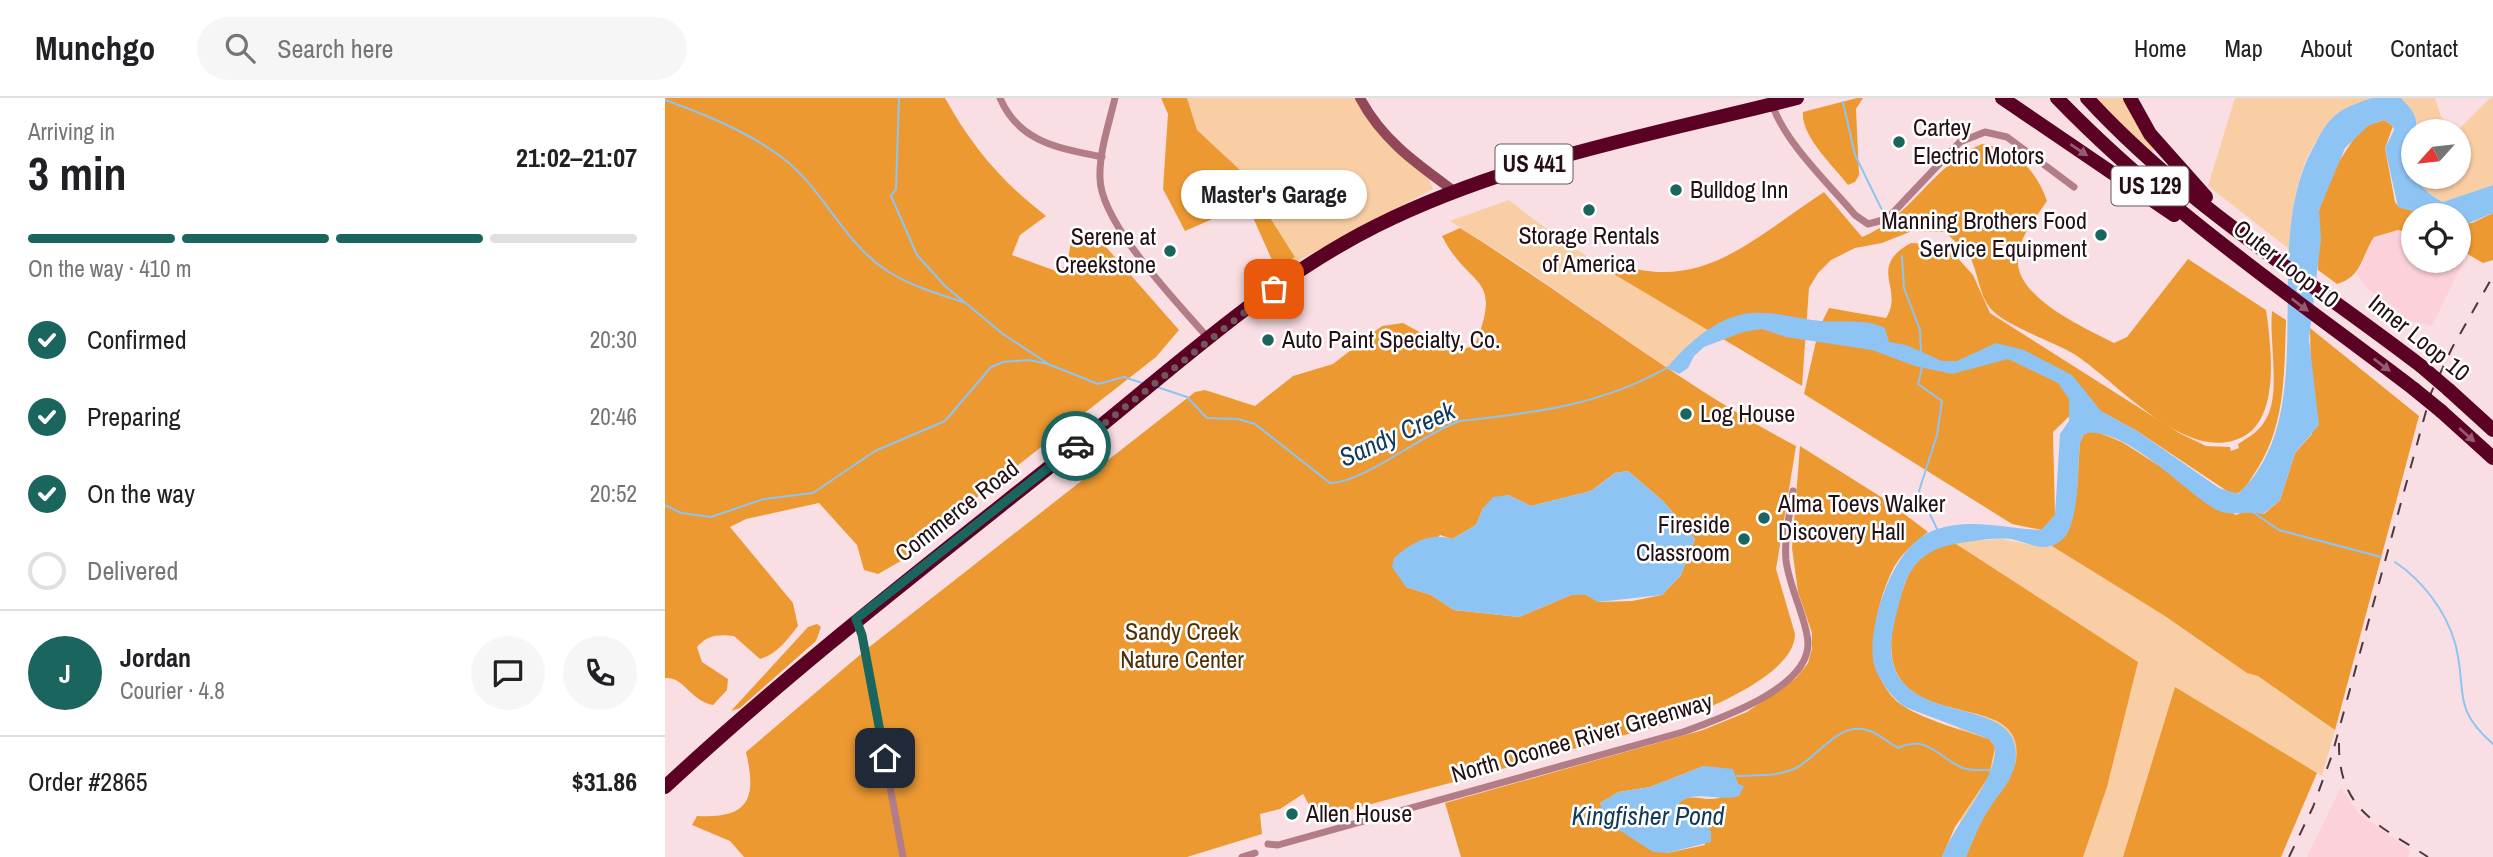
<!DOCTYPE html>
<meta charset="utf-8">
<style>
:root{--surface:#fff;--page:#f6f6f6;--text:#202124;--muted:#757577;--line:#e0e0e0;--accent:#1a665f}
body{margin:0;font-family:"Archivo Narrow",sans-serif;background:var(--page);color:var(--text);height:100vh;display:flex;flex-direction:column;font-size:26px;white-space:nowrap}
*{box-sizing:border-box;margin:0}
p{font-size:23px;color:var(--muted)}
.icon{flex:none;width:38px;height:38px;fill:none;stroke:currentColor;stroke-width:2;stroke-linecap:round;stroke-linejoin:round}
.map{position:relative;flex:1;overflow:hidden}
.panel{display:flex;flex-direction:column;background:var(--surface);width:665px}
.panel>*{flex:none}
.needle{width:46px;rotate:243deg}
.fabs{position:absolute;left:1736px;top:21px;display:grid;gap:14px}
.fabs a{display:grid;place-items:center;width:70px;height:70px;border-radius:50%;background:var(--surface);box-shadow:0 2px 5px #0004;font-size:35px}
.pin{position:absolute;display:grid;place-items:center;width:60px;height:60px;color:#fff;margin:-30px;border-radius:14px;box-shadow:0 4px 10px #0006}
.courier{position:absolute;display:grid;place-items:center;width:70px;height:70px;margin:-35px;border:5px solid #1a665f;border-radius:50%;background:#fff;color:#222;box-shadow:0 2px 9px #0007}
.bubble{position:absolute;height:49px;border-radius:24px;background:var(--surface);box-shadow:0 2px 5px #0004;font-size:23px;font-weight:700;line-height:49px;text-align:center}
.overview em{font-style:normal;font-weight:700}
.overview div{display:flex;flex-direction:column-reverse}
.overview{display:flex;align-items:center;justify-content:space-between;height:119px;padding:0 28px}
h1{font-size:46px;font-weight:700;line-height:52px}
.bar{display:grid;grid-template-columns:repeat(4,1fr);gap:10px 7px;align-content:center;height:84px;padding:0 28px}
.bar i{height:9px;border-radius:5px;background:var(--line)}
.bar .on{background:var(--accent)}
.bar p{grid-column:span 4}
.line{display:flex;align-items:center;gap:18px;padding:0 28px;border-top:2px solid var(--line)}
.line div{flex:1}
.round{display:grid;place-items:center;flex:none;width:74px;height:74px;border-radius:37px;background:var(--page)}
ol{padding:0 28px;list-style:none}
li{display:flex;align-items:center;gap:21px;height:77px}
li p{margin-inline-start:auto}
li .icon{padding:7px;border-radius:50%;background:var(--accent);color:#fff;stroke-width:4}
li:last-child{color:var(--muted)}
li i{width:38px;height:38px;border:4px solid var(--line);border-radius:50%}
header{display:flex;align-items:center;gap:42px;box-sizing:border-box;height:98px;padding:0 35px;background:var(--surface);border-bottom:2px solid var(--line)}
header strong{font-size:33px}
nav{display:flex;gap:38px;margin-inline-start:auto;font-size:24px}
.search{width:490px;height:63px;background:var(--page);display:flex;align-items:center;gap:18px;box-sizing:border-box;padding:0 24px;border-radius:38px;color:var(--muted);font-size:26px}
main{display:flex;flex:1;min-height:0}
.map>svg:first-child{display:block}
.built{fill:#fdd1d9}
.green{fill:#f9cea4}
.forest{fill:#ed9932;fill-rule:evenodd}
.water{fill:#8ec4f4}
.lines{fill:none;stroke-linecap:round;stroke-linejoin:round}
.stream{stroke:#8ec4f4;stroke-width:2}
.street{stroke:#b27d87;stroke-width:7}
.secondary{stroke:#93485a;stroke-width:10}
.highway{stroke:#5a0124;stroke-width:14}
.rail{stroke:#4e383d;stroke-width:2;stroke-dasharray:12 12;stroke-linecap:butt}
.highway-bridge{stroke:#5a0124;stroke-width:14}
.oneway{fill:#945a71}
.done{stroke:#6f585c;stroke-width:7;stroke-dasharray:0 12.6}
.route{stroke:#1a665f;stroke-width:9}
.poi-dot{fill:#1a665f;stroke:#fff;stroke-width:2.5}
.labels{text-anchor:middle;stroke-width:5;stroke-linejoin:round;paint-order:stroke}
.shield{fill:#fff;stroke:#66575a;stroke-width:2}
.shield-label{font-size:23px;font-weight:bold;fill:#240f14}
.poi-label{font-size:24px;fill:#240f14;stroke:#fff;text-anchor:start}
.street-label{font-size:24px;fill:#240f14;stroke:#fff}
.park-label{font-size:24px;fill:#512f05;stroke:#fff}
.water-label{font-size:26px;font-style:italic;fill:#113959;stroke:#fff}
</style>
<header>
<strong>Munchgo</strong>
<div class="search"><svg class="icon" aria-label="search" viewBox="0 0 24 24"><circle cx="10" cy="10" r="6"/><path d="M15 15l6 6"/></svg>Search here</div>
<nav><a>Home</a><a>Map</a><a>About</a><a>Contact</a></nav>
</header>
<main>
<section class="panel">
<div class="overview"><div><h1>3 min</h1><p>Arriving in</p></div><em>21:02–21:07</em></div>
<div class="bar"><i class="on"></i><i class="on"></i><i class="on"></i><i></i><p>On the way · 410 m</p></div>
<ol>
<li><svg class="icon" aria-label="check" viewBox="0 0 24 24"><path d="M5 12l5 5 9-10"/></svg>Confirmed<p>20:30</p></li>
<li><svg class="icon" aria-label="check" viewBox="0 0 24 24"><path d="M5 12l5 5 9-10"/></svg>Preparing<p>20:46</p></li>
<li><svg class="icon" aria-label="check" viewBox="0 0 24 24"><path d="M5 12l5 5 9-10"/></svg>On the way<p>20:52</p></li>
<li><i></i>Delivered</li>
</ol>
<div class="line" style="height:126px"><b class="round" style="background:var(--accent);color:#fff">J</b><div><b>Jordan</b><p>Courier · 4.8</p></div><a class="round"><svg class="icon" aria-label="chat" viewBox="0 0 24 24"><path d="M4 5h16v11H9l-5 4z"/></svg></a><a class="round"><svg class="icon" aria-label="phone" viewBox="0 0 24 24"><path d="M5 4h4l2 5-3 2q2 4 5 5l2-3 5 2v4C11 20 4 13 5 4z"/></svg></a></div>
<div class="line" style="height:91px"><div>Order #2865</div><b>$31.86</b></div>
</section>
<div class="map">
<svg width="1828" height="759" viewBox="0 0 1828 759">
<rect width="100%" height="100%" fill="#f9dfe3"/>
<!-- built -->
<path class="built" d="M1733 132 1748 136V163H1794V151L1802 156 1767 228 1743 222 1701 189 1692 176 1709 139Z
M1676 689 1693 715 1745 752 1743 759H1642Z"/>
<!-- green -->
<path class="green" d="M522 0H691L763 79 768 91 619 170 616 166 630 158 575 72 532 32Z
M1429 0H1459L1489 52 1486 54Z
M1570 0H1707C1639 24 1629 87 1624 151L1543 88Z
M1736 0H1770L1776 18 1788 33H1749C1755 19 1745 11 1736 0Z
M1825 0H1828V87L1778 104 1761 93 1751 79H1794L1792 33Z
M844 102C906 153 976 190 1045 232L1025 245 1002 270 856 168 785 123Z
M1433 317 1657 623 1670 632 1657 678 1644 670 1603 759H1295L1293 448 1288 444 1337 441 1376 449 1422 320Z"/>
<!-- forest -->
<path class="forest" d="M0 0H280C307 49 337 84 381 118L355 137 347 157 391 173 402 167 407 138 441 149 514 232 491 259 278 426 243 459 213 476 199 472 192 447 154 405 81 421 65 429 128 505 133 528C122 542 112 556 95 561L69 538C54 536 42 537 32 549L37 564 63 581 62 592 48 607C24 602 20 579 0 580Z
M496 0H522L532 32 575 72 630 159 616 166 607 162 582 106 520 133 498 91 503 16Z
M1192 0H1198L1191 11 1194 77 1190 84 1183 87C1169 68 1136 39 1138 14Z
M1719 22 1728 28 1720 50 1730 104 1734 109 1762 117H1748V136L1733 132 1709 139C1696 159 1697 179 1672 186L1653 172 1654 112 1671 68 1692 36 1704 27Z
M1317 46C1350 50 1372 73 1382 103 1370 121 1354 139 1353 160 1349 199 1420 230 1449 245L1462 239 1523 161 1601 212C1606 247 1615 316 1581 337 1525 371 1453 284 1409 256 1388 243 1340 228 1325 210 1315 198 1313 176 1306 161 1300 151 1288 142 1280 134L1247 133 1217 145 1190 150 1166 162 1153 175 1144 190 1137 288 937 169 941 161C1032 201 1087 141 1159 94L1197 139C1246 120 1269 65 1317 46Z
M1828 115V162L1818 165 1794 151V126L1807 125Z
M795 130C908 200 1013 286 1131 348L1111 471 1130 536C1130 571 1064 601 1036 613 1002 628 964 635 929 645 840 671 751 694 662 718L651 719 638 696 615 711 595 716 597 736 522 759H79L65 743 27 727 32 718C84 721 92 701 81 654L203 550 530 294 540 292 590 308 628 278 668 266 717 228 738 225 791 254 810 247C839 175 804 192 777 138ZM963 373 998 403 1030 441 1016 477 997 497 967 503 934 504 921 497H906L854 519 789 512 766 497 741 489 737 481 775 437 787 441 811 427 818 410 843 397 866 408 926 393 950 375Z
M1246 145 1267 146 1290 157 1308 177 1325 215 1514 335 1541 348 1565 349 1566 353 1574 350 1573 346C1584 339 1595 333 1601 321 1616 297 1604 243 1607 213L1621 222C1619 279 1621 331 1587 379 1582 387 1577 395 1568 397L1472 333 1419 304 1388 334 1390 417 1377 432 1347 426 1139 296 1154 230 1164 210 1221 220C1240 190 1201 170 1246 145Z
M1645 230 1754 318 1670 632 1593 578 1582 575 1500 518 1387 448C1416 431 1412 375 1415 345L1419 336 1429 333 1457 344 1571 417 1580 413 1599 416 1615 402 1630 355 1647 336Z
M1135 348 1221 402 1263 434C1250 444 1237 455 1229 469 1209 509 1195 572 1234 605 1253 620 1300 633 1324 641L1330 649 1324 678 1290 729 1277 759H796L780 705 1038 632 1082 614 1131 580 1143 565 1147 551V535L1133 494 1127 450ZM1039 668 1073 686C1068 690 1060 698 1054 700 1037 705 1021 690 1009 711L1029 716 1040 747 1002 755 941 723 935 705 954 694 985 689Z
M1288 444 1473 564 1442 689 1418 759H1301C1307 744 1313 729 1321 715 1334 693 1358 673 1350 643 1335 588 1178 646 1241 483 1249 462 1266 450 1288 444Z
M152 526 156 529 151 543 75 610 66 613 143 529Z
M1510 589 1652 675 1616 759H1458Z"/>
<!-- water -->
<path class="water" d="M1707 0H1736C1742 7 1750 13 1751 23 1752 33 1744 39 1743 48 1740 72 1757 94 1778 104L1828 87V115L1797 128 1794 126V117H1762L1733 109 1720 50 1729 32 1728 28 1719 22 1704 27 1680 50 1654 112 1656 141 1644 241 1654 327 1630 355 1615 402 1598 416C1582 412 1566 420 1550 411 1519 393 1456 325 1419 336L1415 345C1412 372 1415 409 1403 434 1398 444 1387 450 1376 449 1366 448 1356 443 1346 441 1333 440 1321 441 1309 443 1269 448 1247 456 1236 498 1232 514 1226 534 1226 550 1228 636 1364 590 1350 666 1346 685 1333 696 1324 711 1314 726 1308 743 1301 759H1277C1290 724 1332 682 1330 649L1324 641 1240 609C1226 599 1210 578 1208 561 1204 523 1228 450 1265 434 1301 418 1341 431 1376 432L1390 417 1395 336 1404 323V301L1393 285 1343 261 1287 276 1250 268 1207 252 1121 239 1097 231 1078 234 1039 249 1029 258 1023 270 1014 276 1002 270C1022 245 1053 218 1086 215 1108 213 1134 221 1156 223 1178 225 1200 220 1220 230L1224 244 1241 247 1277 263H1292L1331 245 1359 252 1407 277 1436 313 1472 333 1554 390 1573 396C1661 315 1592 152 1648 50 1655 37 1661 24 1673 15 1683 8 1695 4 1707 0Z
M963 373 998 403 1030 441 1016 477 997 497 933 504 921 497H906L854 519 789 512 766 497 741 489 727 469 729 460C747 445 763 434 787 441L811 427 818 410 828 399 843 397 866 408 926 393 950 375Z
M1039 668 1068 671 1073 686 1079 688 1074 698C1054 705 1020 687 1010 712L1038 721 1046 734V744L1002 755 988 754 939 722 935 705 954 694 985 689Z"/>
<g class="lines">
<!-- stream -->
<path class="stream" d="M234 0 231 91 226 98 252 157 280 188 338 236 382 265
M0 2C41 17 84 34 119 61 159 92 180 147 224 174 246 188 274 196 298 204
M1178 4 1190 57 1219 116
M1237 158 1239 190 1255 232 1256 257
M1257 270 1253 286 1277 303 1272 337 1254 393 1273 433
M492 289 522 299 542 320 573 321 590 326 665 385C699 385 758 335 795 323 869 315 938 307 1003 269
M0 407 16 415 46 419 99 401 148 395 210 353 280 323 326 269 338 264 364 262 383 266 433 286 459 279 477 285
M1586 413 1614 432 1716 459
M1730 464C1757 482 1781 513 1790 545 1803 592 1785 609 1828 646
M1072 678C1091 677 1113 679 1131 670 1154 658 1175 621 1205 633 1214 636 1224 645 1233 650 1263 636 1273 660 1298 670 1307 673 1317 672 1326 672"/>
<!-- street -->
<path class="street" d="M335 0C354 45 395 50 437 59
M450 0C444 26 434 54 435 80 435 125 513 205 543 240
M1107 6C1120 45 1164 86 1190 117L1203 126 1222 121 1295 44 1320 34 1342 39 1409 89
M191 522 197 537 238 759
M603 746 613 747 1018 634C1053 621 1144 591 1143 545 1142 521 1124 490 1121 462 1119 438 1125 416 1128 393
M577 759 590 755"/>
<!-- secondary -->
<path class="secondary" d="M695 0C717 42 752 66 789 93"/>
<!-- highway -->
<path class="highway" d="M1337 0 1509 117
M1392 0C1499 111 1627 198 1749 291
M1422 0C1519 106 1643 181 1756 268
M1465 0 1485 36 1541 99
M1784 292 1828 332
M1776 313 1828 360
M0 689C132 566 276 456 417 343 511 268 603 182 711 128 843 62 990 36 1132 0"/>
<!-- rail -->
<path class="rail" d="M1674 645C1673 712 1714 727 1763 759
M1624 759 1648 709 1667 657 1766 295 1787 250 1828 178"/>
<!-- highway-bridge -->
<path class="highway-bridge" d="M1756 268 1784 292
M1749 291 1776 313"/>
</g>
<!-- one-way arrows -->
<defs><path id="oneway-solid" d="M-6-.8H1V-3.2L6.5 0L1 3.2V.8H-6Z" transform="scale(1.75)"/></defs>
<g class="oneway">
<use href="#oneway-solid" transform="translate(1414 52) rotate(34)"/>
<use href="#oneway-solid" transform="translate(1635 207) rotate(37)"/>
<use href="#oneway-solid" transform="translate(1717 267) rotate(37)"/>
<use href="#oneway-solid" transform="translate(1802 337) rotate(42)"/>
</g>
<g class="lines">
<!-- done -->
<path class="done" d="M411 348 609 191"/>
<!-- route -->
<path class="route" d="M220 660 197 537 191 521 411 348"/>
</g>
<!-- markers -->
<g class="poi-dot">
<circle cx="1234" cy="44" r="7"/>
<circle cx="1011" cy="92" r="7"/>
<circle cx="924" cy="112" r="7"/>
<circle cx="1436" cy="137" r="7"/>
<circle cx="505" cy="153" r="7"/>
<circle cx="603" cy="242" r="7"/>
<circle cx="1021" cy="316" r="7"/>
<circle cx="1099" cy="420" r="7"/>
<circle cx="1079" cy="441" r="7"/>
<circle cx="627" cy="716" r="7"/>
</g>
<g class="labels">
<!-- shield labels -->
<g class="shield">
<rect x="830.5" y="46.5" width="77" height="39" rx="5"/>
<rect x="1446.5" y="68.5" width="77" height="39" rx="5"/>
</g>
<g class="shield-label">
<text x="869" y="74">US 441</text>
<text x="1485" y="96">US 129</text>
</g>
<!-- poi labels -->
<g class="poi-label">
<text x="1248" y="38">Cartey<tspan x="1248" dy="28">Electric Motors</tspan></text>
<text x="1025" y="100">Bulldog Inn</text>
<text x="1422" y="131" text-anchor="end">Manning Brothers Food<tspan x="1422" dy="28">Service Equipment</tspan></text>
<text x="924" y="146" text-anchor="middle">Storage Rentals<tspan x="924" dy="28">of America</tspan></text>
<text x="491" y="147" text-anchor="end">Serene at<tspan x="491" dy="28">Creekstone</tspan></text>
<text x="617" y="250">Auto Paint Specialty, Co.</text>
<text x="1035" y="324">Log House</text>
<text x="1113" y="414">Alma Toevs Walker<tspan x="1113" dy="28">Discovery Hall</tspan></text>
<text x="1065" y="435" text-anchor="end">Fireside<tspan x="1065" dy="28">Classroom</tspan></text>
<text x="641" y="724">Allen House</text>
</g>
<!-- street labels -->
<g class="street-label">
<text transform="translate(1621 166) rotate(38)" y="8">Outer Loop 10</text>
<text transform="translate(1754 240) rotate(39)" y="8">Inner Loop 10</text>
<text transform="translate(292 413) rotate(-38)" y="8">Commerce Road</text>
<text transform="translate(917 640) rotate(-16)" y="8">North Oconee River Greenway</text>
</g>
<!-- park labels -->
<g class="park-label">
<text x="517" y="542">Sandy Creek<tspan x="517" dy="28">Nature Center</tspan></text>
</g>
<!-- water labels -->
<g class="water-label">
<text transform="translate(732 336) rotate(-24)" y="9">Sandy Creek</text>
<text x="983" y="727">Kingfisher Pond</text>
</g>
</g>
</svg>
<div class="fabs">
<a><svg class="needle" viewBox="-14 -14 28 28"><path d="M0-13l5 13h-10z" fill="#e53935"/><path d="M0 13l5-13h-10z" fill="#757577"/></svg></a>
<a><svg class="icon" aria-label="locate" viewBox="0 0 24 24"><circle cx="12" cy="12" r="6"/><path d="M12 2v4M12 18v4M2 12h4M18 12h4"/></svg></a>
</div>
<div class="pin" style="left:609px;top:191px;background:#ea580c"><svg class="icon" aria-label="bag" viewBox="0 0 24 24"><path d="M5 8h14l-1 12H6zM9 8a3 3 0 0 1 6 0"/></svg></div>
<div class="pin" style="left:220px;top:660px;background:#1f2937"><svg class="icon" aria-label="home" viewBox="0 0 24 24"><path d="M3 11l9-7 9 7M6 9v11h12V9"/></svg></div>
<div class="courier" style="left:411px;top:348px"><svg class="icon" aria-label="car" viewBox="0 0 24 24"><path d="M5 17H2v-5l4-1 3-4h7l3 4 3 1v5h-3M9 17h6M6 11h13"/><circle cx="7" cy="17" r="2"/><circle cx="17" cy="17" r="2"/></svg></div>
<div class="bubble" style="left:516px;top:72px;width:186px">Master's Garage</div>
</div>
</main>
